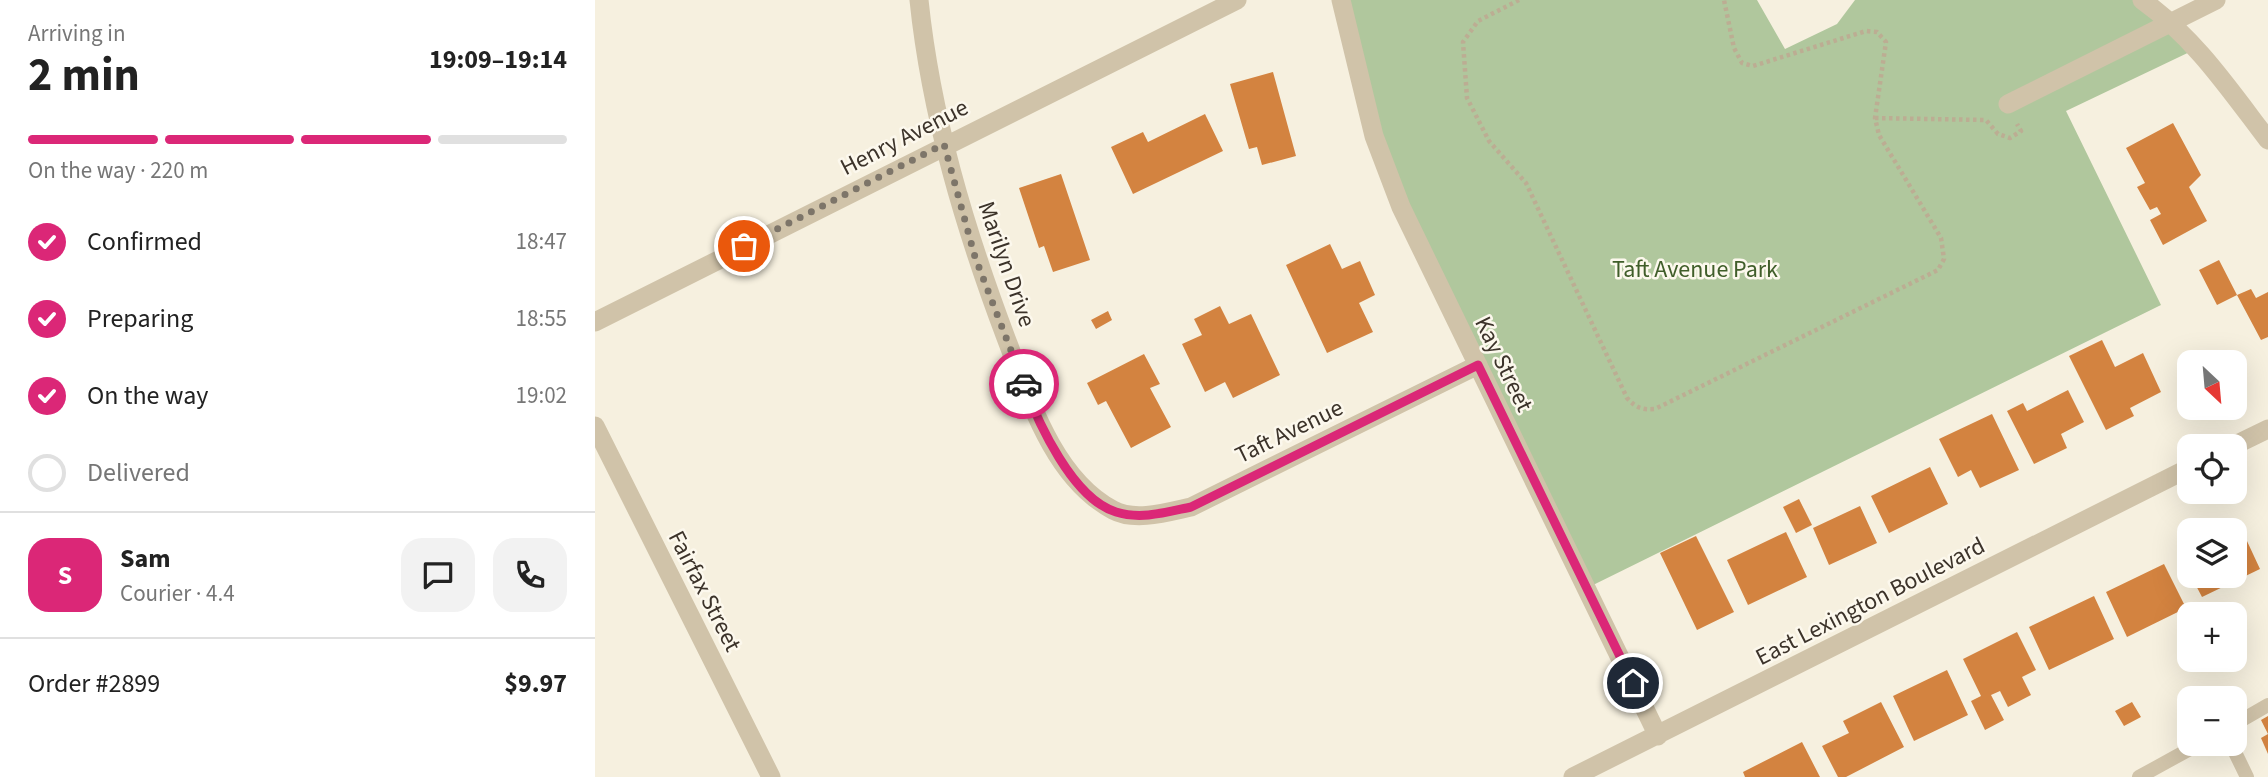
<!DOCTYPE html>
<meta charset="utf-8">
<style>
:root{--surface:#fff;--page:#f2f2f2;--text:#222;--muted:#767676;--line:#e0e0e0;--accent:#db2777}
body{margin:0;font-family:"Source Sans 3",sans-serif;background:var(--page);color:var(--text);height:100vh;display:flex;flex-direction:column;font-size:26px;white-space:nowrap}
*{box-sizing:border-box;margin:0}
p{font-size:23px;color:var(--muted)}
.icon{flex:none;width:38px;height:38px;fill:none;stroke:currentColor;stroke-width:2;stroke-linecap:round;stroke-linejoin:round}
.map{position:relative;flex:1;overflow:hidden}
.drawer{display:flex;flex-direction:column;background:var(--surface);width:595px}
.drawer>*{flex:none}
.needle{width:46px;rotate:154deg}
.controls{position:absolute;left:1582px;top:350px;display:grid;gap:14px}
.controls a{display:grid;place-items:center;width:70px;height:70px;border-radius:14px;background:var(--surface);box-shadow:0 7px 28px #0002;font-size:35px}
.pin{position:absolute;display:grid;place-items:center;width:60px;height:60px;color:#fff;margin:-30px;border:4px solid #fff;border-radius:50%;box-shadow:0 2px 7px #0007}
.courier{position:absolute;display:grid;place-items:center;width:70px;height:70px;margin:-35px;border:5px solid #db2777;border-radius:50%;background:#fff;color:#222;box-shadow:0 2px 9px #0007}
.head em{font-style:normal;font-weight:700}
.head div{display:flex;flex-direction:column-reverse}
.head{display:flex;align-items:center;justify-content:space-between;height:119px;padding:0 28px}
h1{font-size:46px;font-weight:700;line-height:52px}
.bar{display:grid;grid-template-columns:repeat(4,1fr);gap:10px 7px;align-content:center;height:84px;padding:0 28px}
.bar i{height:9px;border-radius:5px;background:var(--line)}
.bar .selected{background:var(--accent)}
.bar p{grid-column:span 4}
.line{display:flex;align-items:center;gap:18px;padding:0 28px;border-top:2px solid var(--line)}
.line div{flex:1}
.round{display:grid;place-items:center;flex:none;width:74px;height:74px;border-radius:21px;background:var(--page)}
ol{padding:0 28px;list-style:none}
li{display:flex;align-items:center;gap:21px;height:77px}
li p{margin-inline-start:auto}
li .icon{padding:7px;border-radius:50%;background:var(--accent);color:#fff;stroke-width:4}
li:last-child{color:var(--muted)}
li i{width:38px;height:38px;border:4px solid var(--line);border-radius:50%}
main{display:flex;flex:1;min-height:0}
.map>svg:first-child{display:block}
.green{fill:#b0c79d}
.building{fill:#d38340}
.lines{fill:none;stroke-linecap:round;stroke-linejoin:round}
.path{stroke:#bcad93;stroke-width:4.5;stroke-dasharray:3.5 3.5;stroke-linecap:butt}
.service{stroke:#d0c3a9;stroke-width:14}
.minor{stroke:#d0c3a9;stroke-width:19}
.tertiary{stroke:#d0c3a9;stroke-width:19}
.done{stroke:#7d7569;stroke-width:7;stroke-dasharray:0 12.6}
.route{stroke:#db2777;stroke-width:9}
.labels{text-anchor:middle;stroke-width:5;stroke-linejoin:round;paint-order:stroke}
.street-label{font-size:24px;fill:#3c332a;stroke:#fcf8ed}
.park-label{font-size:24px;fill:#405e2a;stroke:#fcf8ed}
</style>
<main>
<section class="drawer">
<div class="head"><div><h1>2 min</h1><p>Arriving in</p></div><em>19:09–19:14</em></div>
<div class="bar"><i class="selected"></i><i class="selected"></i><i class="selected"></i><i></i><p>On the way · 220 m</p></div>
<ol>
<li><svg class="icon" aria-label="check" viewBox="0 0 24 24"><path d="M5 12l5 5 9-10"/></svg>Confirmed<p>18:47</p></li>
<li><svg class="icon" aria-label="check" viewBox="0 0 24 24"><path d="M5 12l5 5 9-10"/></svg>Preparing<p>18:55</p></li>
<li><svg class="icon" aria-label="check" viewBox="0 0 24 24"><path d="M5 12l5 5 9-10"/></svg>On the way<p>19:02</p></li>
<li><i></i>Delivered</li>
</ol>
<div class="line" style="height:126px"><b class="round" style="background:var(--accent);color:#fff">S</b><div><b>Sam</b><p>Courier · 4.4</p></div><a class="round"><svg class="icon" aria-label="chat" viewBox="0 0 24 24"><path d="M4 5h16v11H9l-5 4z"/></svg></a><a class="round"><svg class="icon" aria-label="phone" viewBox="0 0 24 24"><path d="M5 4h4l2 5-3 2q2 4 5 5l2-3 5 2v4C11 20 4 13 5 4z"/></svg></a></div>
<div class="line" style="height:91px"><div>Order #2899</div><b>$9.97</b></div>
</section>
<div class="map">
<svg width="1673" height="777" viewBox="0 0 1673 777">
<rect width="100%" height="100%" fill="#f6f0df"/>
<!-- green -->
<path class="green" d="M746 0H1162L1190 49 1242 24 1260 0H1547L1603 48 1471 111 1566 305 992 588 806 207Z"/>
<!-- building -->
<path class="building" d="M678 72 701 156 667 165 662 147 654 149 635 84Z
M610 114 628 151 538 194 516 147 548 132 553 142Z
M1578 123 1606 175 1594 187 1612 221 1568 245 1555 220 1566 214 1562 207 1555 210 1542 187 1550 183 1531 148Z
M466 174 495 260 458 272 449 246 444 248 424 188Z
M735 244 747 269 765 261 780 295 764 303 778 332 732 353 691 265Z
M1624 260 1642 295 1622 305 1604 270Z
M1656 289 1661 298 1673 292V337L1666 340 1642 295Z
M625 306 634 324 656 314 685 375 638 398 630 382 610 392 587 344 607 335 599 319Z
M513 311 517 320 501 329 496 320Z
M1507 340 1520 367 1548 353 1566 392 1535 408 1539 416 1511 430 1474 356Z
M549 354 565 384 555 388 576 427 536 448 511 401 503 405 492 383Z
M1473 390 1489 422 1466 434 1472 448 1439 464 1412 411 1428 403 1432 411Z
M1397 414 1424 470 1385 488 1376 470 1363 477 1344 439Z
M1335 467 1353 504 1294 533 1276 496Z
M1204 499 1217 525 1201 533 1188 507Z
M1265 506 1282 543 1234 565 1218 528Z
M1645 526 1665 569 1607 597 1596 576H1640V529Z
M1191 532 1212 577 1153 605 1132 560Z
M1101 536 1139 612 1102 630 1065 553Z
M1594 551V572L1586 555Z
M1569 564 1591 608 1532 637 1511 592Z
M1499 596 1519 639 1454 670 1434 627Z
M1422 632 1441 670 1427 677 1436 695 1413 707 1405 691 1396 695 1409 720 1390 730 1376 701 1386 696 1368 659Z
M1352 670 1373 715 1319 741 1298 696Z
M1286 702 1309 747 1251 777H1243L1227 746 1254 733 1248 721Z
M1537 702 1546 717 1529 726 1520 711Z
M1673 716V754L1666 738 1673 734 1666 720Z
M1207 742 1225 777H1150L1148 772Z"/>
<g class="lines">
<!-- path -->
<path class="path" d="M924 0 883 21 868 42 872 98 894 141 931 183 1032 398C1041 408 1047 410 1060 409L1343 270 1349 259 1346 238 1284 135 1280 118 1291 42 1282 32 1271 31 1158 66 1147 63 1139 48 1129 0
M1280 118 1391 120 1403 134 1415 138 1426 131 1422 124"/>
<!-- service -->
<path class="service" d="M1640 724 1673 705
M1636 744 1652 777
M1544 777 1604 744"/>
<!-- minor -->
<path class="minor" d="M324 0C336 116 370 229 411 338 434 398 458 478 518 510 540 522 573 512 596 507L883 365
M746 0 779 136 806 207 1063 736
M1547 0C1600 38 1634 89 1673 140
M1413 104 1621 0
M0 322 642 0
M1638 446 1673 429
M978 777 1594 468"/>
<!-- tertiary -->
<path class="tertiary" d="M0 426 176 777"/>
</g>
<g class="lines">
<!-- done -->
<path class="done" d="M149 246 349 144 380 257 429 384"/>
<!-- route -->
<path class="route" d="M429 384C443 423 478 499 521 512 546 520 572 512 596 507L883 365 1038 683"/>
</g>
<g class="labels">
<!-- street labels -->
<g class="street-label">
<text transform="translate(309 137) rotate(-27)" y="8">Henry Avenue</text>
<text transform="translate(412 264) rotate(71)" y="8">Marilyn Drive</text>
<text transform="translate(909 364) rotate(64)" y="8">Kay Street</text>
<text transform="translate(694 431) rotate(-26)" y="8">Taft Avenue</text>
<text transform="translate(110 591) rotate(63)" y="8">Fairfax Street</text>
<text transform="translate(1275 601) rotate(-27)" y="8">East Lexington Boulevard</text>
</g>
<!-- park labels -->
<g class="park-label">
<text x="1100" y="277">Taft Avenue Park</text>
</g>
</g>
</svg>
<div class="controls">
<a><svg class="needle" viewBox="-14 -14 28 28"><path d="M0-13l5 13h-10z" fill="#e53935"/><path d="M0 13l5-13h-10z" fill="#767676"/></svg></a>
<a><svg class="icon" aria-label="locate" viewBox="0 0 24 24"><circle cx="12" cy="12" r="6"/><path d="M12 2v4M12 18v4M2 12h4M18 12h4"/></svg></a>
<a><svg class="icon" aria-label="layers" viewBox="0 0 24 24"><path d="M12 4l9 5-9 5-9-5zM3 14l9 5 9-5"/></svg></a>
<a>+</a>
<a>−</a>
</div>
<div class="pin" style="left:149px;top:246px;background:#ea580c"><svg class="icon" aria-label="bag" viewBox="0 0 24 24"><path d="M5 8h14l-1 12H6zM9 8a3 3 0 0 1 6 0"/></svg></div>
<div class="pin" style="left:1038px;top:683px;background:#1f2937"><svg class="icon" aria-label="home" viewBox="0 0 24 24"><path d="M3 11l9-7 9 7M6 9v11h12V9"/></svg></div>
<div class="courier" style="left:429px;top:384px"><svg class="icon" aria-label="car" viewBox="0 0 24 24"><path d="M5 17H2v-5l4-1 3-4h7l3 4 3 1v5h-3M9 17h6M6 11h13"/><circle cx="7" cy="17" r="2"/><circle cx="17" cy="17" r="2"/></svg></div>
</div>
</main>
